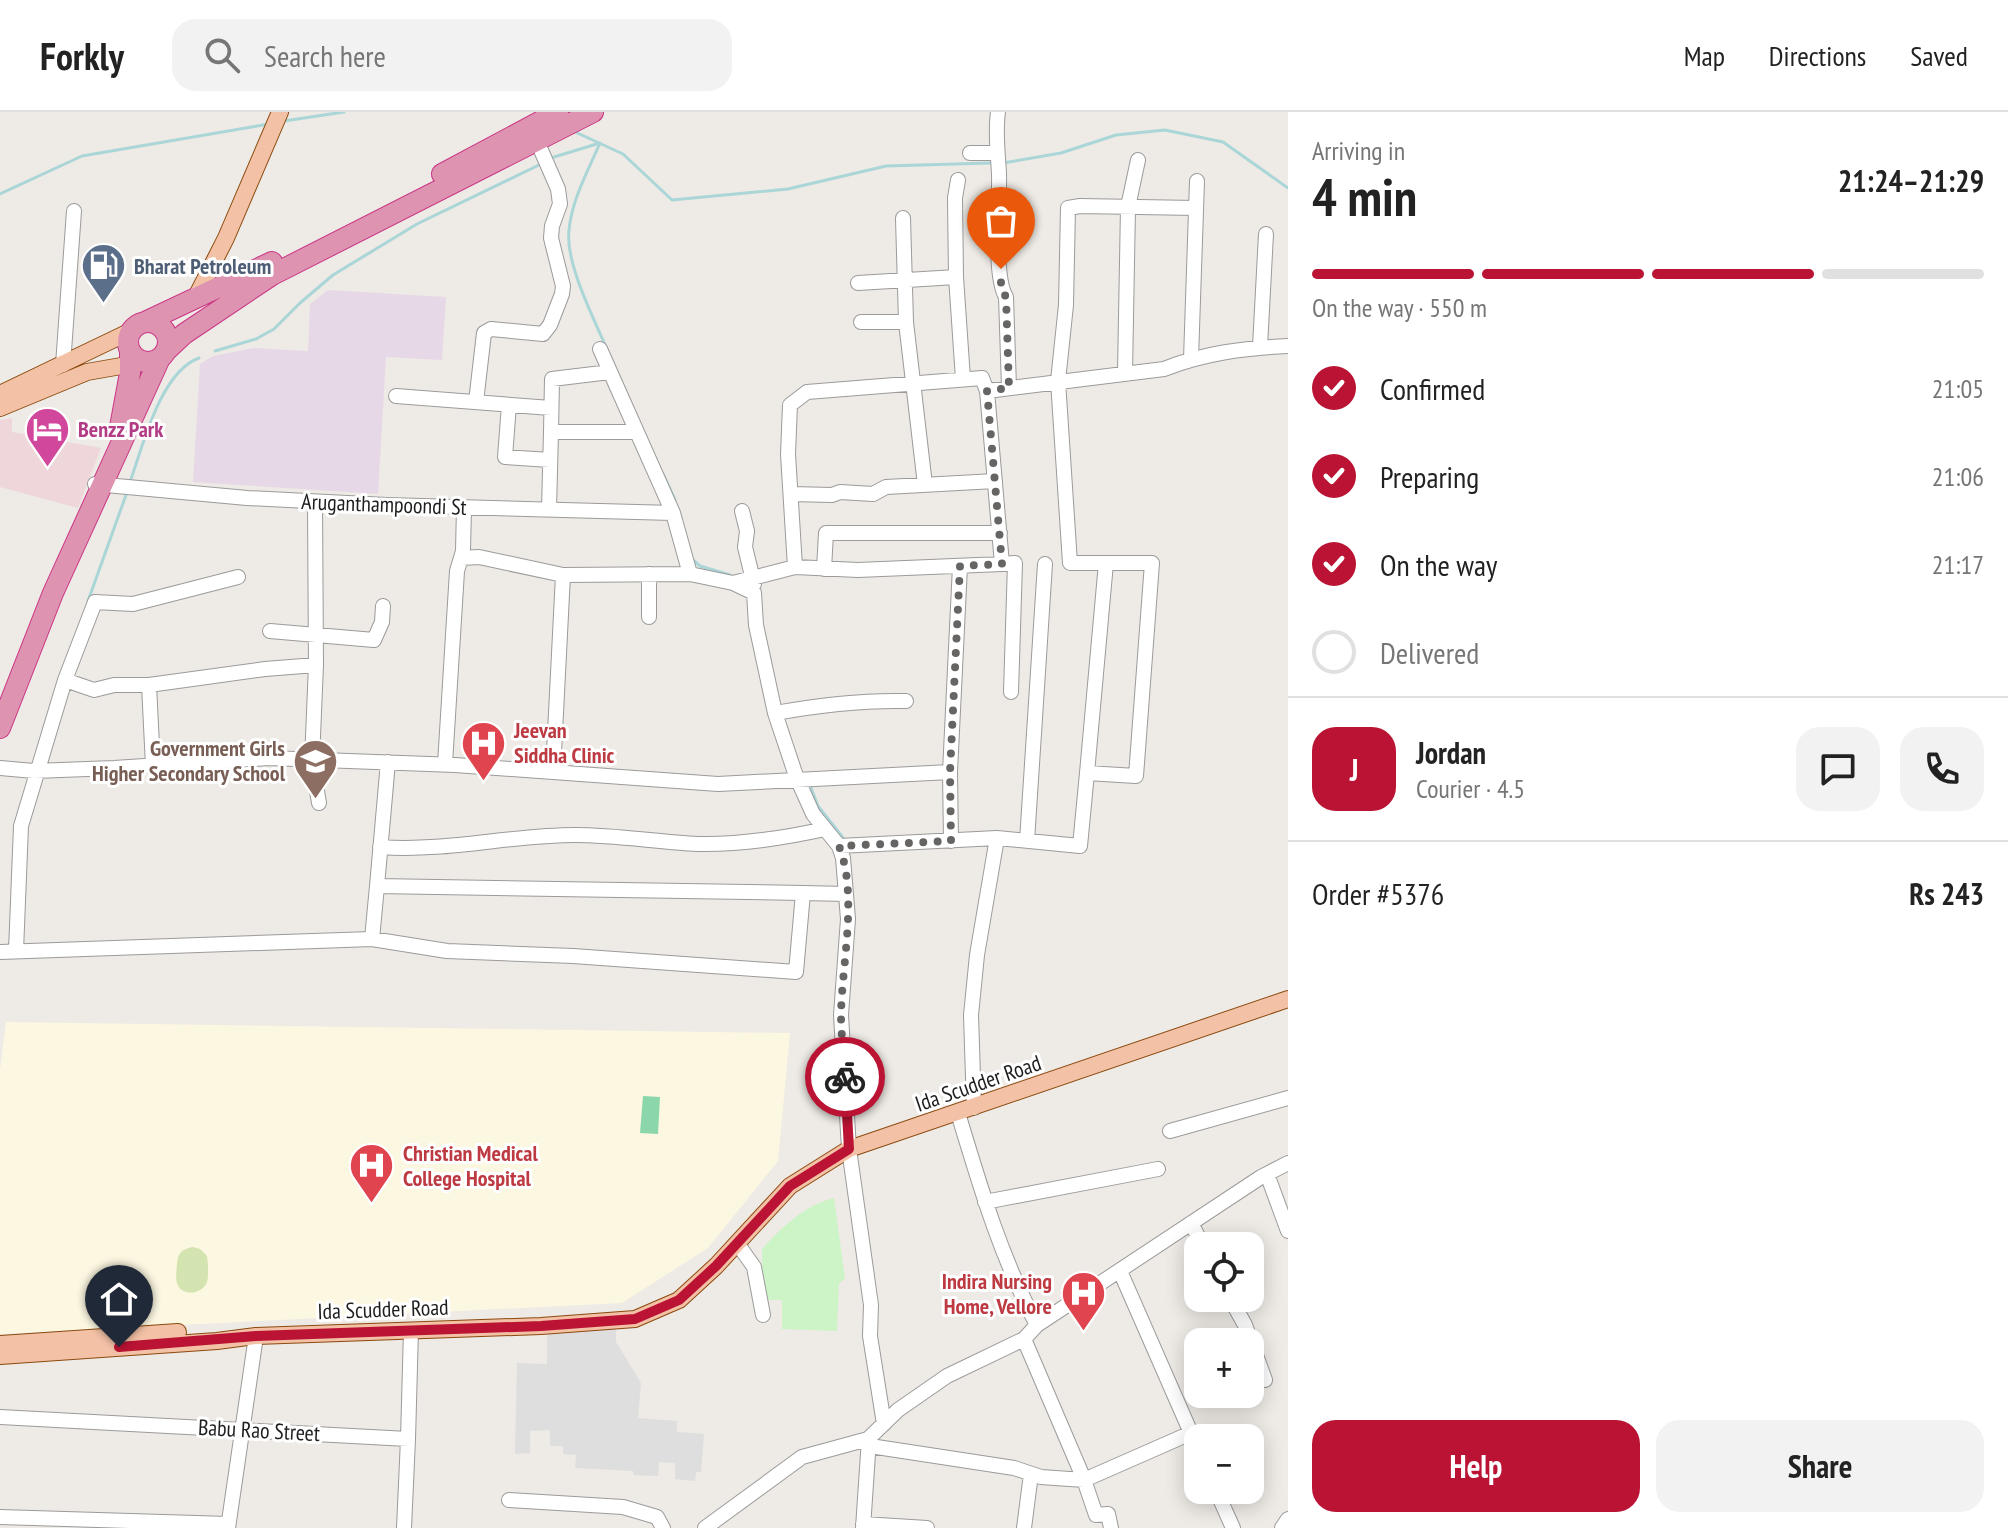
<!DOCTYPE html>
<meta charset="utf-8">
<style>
:root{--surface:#fff;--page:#f2f2f2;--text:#222;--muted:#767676;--line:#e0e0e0;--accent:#ba1333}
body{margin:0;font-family:"PT Sans Narrow",sans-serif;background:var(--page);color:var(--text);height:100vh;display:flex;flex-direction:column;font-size:30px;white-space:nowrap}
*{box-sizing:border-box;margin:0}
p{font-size:26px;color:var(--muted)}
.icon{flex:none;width:44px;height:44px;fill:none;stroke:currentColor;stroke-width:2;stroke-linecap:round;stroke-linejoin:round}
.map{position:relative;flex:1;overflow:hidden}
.side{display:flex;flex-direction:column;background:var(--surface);width:720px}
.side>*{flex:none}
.buttons{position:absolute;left:1184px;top:1120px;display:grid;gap:16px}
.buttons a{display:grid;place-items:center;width:80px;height:80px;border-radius:16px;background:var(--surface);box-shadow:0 4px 20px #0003;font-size:40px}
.pin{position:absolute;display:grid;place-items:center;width:68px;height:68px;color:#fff;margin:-82px -34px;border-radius:50% 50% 50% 0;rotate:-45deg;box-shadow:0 0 8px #0007}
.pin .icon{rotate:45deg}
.courier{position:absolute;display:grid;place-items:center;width:80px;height:80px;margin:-40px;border:6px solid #ba1333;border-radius:50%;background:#fff;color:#222;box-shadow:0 2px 10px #0007}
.head em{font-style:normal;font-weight:700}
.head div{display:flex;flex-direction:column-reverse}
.head{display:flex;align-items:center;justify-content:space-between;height:136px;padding:0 24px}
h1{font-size:52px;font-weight:700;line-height:60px}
.bar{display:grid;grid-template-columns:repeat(4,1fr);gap:12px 8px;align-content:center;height:96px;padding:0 24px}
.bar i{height:10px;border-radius:6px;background:var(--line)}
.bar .active{background:var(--accent)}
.bar p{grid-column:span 4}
.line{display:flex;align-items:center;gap:20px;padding:0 24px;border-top:2px solid var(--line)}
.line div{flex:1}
.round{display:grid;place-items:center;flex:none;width:84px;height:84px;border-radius:24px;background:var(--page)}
ol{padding:0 24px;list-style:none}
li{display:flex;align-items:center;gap:24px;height:88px}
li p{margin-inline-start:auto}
li .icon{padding:8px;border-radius:50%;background:var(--accent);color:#fff;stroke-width:4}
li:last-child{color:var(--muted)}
li i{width:44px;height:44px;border:4px solid var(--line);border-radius:50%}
.action{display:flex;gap:16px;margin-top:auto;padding:16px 24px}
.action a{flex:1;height:92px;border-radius:24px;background:var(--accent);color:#fff;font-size:32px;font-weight:700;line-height:92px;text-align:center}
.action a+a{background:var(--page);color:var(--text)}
header{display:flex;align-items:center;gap:48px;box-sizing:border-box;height:112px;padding:0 40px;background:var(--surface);border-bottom:2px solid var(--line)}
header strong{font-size:38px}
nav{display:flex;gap:44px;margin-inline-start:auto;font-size:28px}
.search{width:560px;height:72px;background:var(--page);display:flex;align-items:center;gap:20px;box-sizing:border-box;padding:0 28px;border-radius:24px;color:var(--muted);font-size:30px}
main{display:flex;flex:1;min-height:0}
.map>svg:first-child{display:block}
.commercial{fill:#eed6da}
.industrial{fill:#e7d8e7}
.education{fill:#fcf7e1}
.grass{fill:#d4e4b0}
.park{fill:#ccf4c6}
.pitch{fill:#8bd6aa}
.parking{fill:#dedede}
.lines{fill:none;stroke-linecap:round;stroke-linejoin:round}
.stream{stroke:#aad6d8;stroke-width:3}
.minor-casing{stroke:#9b9b9b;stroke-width:16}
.major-casing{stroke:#8b490e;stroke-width:18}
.highway-casing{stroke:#ca3585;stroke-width:22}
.minor{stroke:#fff;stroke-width:14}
.major{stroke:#f3c2a6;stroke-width:16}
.highway{stroke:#de94b1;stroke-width:20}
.done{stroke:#676564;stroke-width:8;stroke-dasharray:0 14.4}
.route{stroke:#ba1333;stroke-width:10}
.labels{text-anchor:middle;stroke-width:6;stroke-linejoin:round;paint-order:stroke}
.service-label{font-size:22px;font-weight:bold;fill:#4e5e75;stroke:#fff;text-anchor:start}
.hotel-label{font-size:22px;font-weight:bold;fill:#b23c85;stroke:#fff;text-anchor:start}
.street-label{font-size:22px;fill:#1e1e1e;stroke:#fff}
.health-label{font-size:22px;font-weight:bold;fill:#be3a42;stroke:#fff;text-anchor:start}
.education-label{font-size:22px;font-weight:bold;fill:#785e54;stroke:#fff;text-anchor:end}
</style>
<header>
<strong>Forkly</strong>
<div class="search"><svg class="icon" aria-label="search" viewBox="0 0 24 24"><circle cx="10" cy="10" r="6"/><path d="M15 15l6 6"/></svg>Search here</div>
<nav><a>Map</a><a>Directions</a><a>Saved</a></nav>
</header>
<main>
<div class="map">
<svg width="1288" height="1416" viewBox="0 0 1288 1416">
<rect width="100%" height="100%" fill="#eeeae5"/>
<!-- commercial -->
<path class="commercial" d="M12 306V320L101 336 78 396 0 375V308Z"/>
<!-- industrial -->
<path class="industrial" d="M328 178 446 185 442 248 386 245 378 382 193 370 200 252 213 244 253 236 308 239 310 192Z"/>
<!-- education -->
<path class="education" d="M6 910 790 921 778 1049 708 1136 622 1191 0 1222V958Z"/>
<!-- grass -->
<path class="grass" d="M193 1135 200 1137 207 1144C208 1152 209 1163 207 1170 202 1183 181 1185 177 1171 175 1165 177 1157 177 1151 178 1141 182 1137 193 1135Z"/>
<!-- park -->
<path class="park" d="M834 1086 845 1167 839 1171 837 1219 782 1217V1188H763L762 1137C782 1115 805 1093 834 1086Z"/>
<!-- pitch -->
<path class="pitch" d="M643 984 660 985 658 1022 640 1021Z"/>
<!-- parking -->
<path class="parking" d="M616 1214V1230L641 1271 638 1306 677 1309V1320L704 1322 701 1360H696L695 1369 675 1367V1351L659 1350 658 1364 634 1363 633 1359 575 1356 576 1343 563 1342V1334H550V1318L530 1319V1341L515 1342 517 1251 547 1252V1220Z"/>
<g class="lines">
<!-- stream -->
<path class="stream" d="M284 9 344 0
M573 19 623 42 672 88 788 77 886 54 991 51
M600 31C588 59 572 87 569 118 565 150 593 205 606 235
M554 45 600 31
M1003 51 1061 41 1116 23 1165 18 1223 30 1288 76
M0 82 82 44 269 12
M215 239 256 227 274 217 300 191 333 163 417 112 539 53
M663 362 675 388
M131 367C144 330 161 260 199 246
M693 448 700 454 730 463
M88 489 126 383
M810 673 818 694 844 727"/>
<defs>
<path id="minor" d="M998 0C995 21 998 41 999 62 1000 89 993 164 1006 185L1009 276
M970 41H997
M958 68 955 86 956 165 963 267
M903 106 906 210 925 373
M858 171 956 165
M861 210H906
M1260 235 1266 122
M600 237 673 401 690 462 733 471 754 481 756 513 775 601 796 664 813 702 839 734 843 746 848 807 841 903 849 1037 871 1193 870 1224 884 1312
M1191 247 1197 69
M63 253 74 99
M1125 261 1128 95 1138 48
M396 284 551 296
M476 290 484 221 491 217 543 222 550 213 562 182 563 174 551 126 552 114 560 92 558 77 537 29
M509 293 505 345 550 348
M551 320 552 267 610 260
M95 372 247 386 387 393 673 401
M791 382 832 383 840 380 873 382 886 375 995 369
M315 390 316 553 312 648 319 691
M549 398 551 320H636
M742 399 747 419 745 435 754 472
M461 446 479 445 563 463
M1106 451H1070L1058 269 1066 193 1068 96 1080 94 1196 96
M1002 452 1015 451 1011 580
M795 455 788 342 790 293 807 280 982 266 987 279 1164 257C1204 241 1245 236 1288 234
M824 457 826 421H1000
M733 471 795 455 858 458 1002 452 987 279
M649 505V462
M270 519 374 528 382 510 383 494
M65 568 94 578 114 573H149L153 654
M149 573 265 557 316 553
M775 601C819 593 861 588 906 589
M445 652 457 459 463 439 464 396
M0 656 34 659 114 656 269 646 455 653 718 672 950 660
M553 660 563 463 690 462
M951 729 950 660 960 454
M1027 729 1045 452
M839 734 997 726
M380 735C447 740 509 723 575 723 616 723 657 730 698 732 740 733 784 726 825 717
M377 774 388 650
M372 827 377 774 803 781
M16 839 21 714 65 568 95 490 133 492 238 465
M0 840 372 827 447 839 573 844 796 860 803 781 846 782
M974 996 971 903 977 843 997 726 1080 734 1087 661 1136 664 1152 451H1106L1087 661
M958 1001C980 1074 1001 1146 1037 1213
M1170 1019 1288 986
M1267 1062 1288 1119
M985 1090 1158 1057
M1191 1111 1203 1134
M737 1131 754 1155 763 1203
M1120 1159 1198 1337
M1230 1186 1245 1213 1265 1268
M1024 1227 1083 1365 1096 1403 1108 1402 1111 1416
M0 1305 408 1327 411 1218
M870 1334 1014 1356 1041 1365 1084 1368 1191 1321
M1216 1378 1233 1416
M509 1388 623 1395 657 1405 663 1416
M0 1405 228 1412
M863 1412 927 1416
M228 1416 256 1224
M404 1416 408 1327
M705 1416 802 1345 868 1327 898 1298 947 1264 1024 1227 1037 1213 1261 1065 1288 1051
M863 1416 869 1327
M1024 1416 1031 1362
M1282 1416 1288 1407"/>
<path id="major" d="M196 185 226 126 280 0
M0 282 131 219
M0 296 87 260 144 250
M0 1232 178 1220
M0 1244 217 1229 256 1224 541 1214 635 1207 679 1188 716 1154 790 1074 849 1037 1288 887"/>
<path id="highway" d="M442 62 558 0
M128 230a20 20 0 1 1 40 0a20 20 0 1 1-40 0Z
M145 210 272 150
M167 238 184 222 272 163 593 0
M120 315 130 261V240
M0 616 53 481 160 246"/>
</defs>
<!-- minor casing -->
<use href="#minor" class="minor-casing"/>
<!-- major casing -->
<use href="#major" class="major-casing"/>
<!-- highway casing -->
<use href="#highway" class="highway-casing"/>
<!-- minor -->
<use href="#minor" class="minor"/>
<!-- major -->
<use href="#major" class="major"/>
<!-- highway -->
<use href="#highway" class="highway"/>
</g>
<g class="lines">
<!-- done -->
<path class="done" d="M845 965C844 944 841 923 841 902 842 851 858 782 839 734L951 729 950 660 960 454 1002 452 987 279 1009 276 1006 185 1001 177V157"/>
<!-- route -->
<path class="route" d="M119 1235 256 1224 541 1214 635 1207 679 1188 716 1154 790 1074 849 1037 845 965"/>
</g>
<!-- icons -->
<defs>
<symbol id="fuel-pin" viewBox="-11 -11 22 30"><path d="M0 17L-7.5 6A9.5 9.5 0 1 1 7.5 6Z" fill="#5c6f8a" stroke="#fff"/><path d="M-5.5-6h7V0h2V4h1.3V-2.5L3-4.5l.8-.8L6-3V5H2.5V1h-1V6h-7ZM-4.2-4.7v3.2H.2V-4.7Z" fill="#fff"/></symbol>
<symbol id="hotel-pin" viewBox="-11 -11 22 30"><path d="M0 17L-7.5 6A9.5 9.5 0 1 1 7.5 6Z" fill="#d1479c" stroke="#fff"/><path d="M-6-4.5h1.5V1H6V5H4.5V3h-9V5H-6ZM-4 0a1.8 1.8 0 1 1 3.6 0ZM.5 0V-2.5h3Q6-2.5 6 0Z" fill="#fff"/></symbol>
<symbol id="hospital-pin" viewBox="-11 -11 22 30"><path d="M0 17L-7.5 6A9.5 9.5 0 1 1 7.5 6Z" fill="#e0444e" stroke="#fff"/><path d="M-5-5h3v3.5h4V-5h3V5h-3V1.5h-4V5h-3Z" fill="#fff"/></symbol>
<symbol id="school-pin" viewBox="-11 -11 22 30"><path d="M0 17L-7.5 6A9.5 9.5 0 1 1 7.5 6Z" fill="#8d6e63" stroke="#fff"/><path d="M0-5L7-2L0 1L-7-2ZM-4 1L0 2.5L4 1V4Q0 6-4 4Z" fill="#fff"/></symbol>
</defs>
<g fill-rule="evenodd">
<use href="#fuel-pin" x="78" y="128" width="51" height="69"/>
<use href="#hotel-pin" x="22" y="292" width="51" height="69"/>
<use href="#hospital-pin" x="458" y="606" width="51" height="69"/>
<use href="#school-pin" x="290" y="624" width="51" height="69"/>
<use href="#hospital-pin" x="346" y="1028" width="51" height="69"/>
<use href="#hospital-pin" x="1058" y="1156" width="51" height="69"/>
</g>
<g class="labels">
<!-- service labels -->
<g class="service-label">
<text x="134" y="162">Bharat Petroleum</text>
</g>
<!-- hotel labels -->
<g class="hotel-label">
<text x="78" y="325">Benzz Park</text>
</g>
<!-- street labels -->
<g class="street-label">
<text transform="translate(384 392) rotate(2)" y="8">Aruganthampoondi St</text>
<text transform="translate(978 971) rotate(-19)" y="8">Ida Scudder Road</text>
<text transform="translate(383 1197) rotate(-2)" y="8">Ida Scudder Road</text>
<text transform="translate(259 1318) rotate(3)" y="8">Babu Rao Street</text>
</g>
<!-- health labels -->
<g class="health-label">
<text x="514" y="626">Jeevan<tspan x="514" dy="25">Siddha Clinic</tspan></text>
<text x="403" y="1049">Christian Medical<tspan x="403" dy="25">College Hospital</tspan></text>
<text x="1052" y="1177" text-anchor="end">Indira Nursing<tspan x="1052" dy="25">Home, Vellore</tspan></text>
</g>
<!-- education labels -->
<g class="education-label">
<text x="285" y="644">Government Girls<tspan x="285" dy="25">Higher Secondary School</tspan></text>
</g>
</g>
</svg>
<div class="buttons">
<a><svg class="icon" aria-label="locate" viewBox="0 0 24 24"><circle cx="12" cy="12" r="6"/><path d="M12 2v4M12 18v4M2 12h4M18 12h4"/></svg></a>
<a>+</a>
<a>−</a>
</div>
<div class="pin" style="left:1001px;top:157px;background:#ea580c"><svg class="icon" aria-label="bag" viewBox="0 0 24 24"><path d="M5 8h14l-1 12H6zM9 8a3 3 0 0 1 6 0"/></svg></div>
<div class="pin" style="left:119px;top:1235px;background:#1f2937"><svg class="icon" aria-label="home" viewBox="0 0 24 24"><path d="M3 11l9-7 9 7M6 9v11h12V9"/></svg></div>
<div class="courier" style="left:845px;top:965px"><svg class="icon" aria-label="bike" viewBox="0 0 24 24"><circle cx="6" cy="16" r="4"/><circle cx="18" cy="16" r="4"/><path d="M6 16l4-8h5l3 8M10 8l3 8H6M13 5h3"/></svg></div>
</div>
<section class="side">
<div class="head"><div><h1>4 min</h1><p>Arriving in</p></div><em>21:24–21:29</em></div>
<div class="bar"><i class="active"></i><i class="active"></i><i class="active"></i><i></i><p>On the way · 550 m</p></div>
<ol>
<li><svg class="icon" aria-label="check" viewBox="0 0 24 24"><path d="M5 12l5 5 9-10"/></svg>Confirmed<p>21:05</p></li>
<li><svg class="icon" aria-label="check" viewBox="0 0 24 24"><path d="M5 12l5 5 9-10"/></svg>Preparing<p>21:06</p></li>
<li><svg class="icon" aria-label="check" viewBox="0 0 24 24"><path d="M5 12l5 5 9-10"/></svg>On the way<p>21:17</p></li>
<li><i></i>Delivered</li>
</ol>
<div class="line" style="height:144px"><b class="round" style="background:var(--accent);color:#fff">J</b><div><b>Jordan</b><p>Courier · 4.5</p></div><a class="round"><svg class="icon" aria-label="chat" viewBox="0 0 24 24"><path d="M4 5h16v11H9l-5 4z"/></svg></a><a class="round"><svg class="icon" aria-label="phone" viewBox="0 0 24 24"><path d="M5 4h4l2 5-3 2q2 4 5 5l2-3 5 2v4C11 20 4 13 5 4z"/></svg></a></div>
<div class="line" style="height:104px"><div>Order #5376</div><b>Rs 243</b></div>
<div class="action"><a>Help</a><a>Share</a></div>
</section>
</main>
